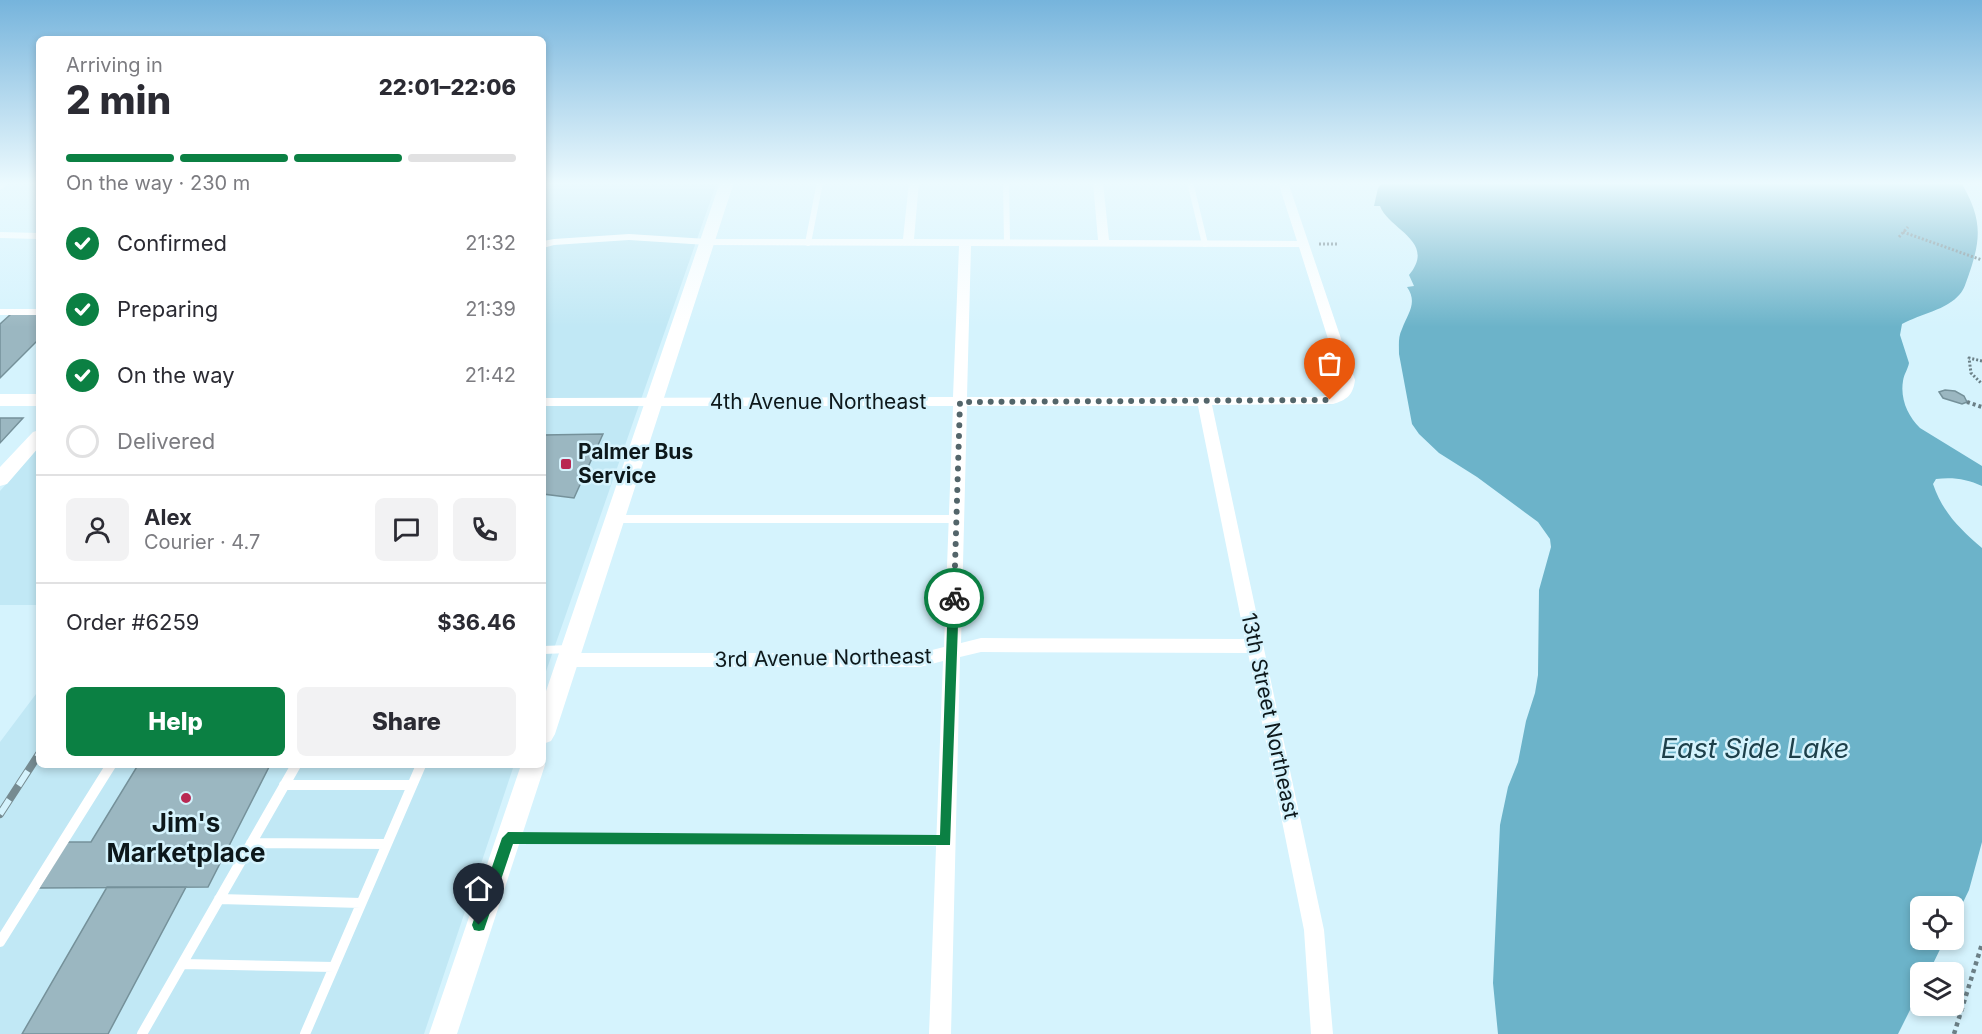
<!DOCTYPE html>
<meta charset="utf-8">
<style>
:root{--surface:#fff;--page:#f2f2f3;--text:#2b2b33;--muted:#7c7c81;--line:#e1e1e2;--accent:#0b8043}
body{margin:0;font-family:Inter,sans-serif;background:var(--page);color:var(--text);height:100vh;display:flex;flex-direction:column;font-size:22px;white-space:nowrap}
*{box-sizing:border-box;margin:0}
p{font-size:20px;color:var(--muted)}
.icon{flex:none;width:33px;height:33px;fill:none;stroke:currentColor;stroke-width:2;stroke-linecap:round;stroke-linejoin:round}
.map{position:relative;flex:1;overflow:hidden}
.panel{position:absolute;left:36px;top:36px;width:510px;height:732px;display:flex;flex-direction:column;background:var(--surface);border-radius:9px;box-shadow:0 3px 9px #0003}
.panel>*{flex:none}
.fabs{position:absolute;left:1910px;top:896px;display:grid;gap:12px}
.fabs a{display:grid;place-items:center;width:54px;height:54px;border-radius:9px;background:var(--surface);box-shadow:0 3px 9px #0003;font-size:30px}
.pin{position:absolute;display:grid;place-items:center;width:51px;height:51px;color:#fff;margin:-62px -26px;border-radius:50% 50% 50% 0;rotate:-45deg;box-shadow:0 0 6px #0007}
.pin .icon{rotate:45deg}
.courier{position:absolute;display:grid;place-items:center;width:60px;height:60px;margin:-30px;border:4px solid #0b8043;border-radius:50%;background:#fff;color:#222;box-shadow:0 2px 8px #0007}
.headline em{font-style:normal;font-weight:800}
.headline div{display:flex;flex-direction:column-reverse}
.headline{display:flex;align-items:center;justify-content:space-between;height:102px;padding:0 30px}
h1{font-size:39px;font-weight:800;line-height:45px}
.bar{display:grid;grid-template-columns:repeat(4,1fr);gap:9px 6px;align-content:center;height:72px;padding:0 30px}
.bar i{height:8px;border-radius:4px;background:var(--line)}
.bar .selected{background:var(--accent)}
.bar p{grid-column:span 4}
.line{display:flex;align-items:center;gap:15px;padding:0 30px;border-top:2px solid var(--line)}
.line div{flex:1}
.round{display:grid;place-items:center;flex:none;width:63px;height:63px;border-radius:9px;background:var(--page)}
ol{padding:0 30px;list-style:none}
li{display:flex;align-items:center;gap:18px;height:66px}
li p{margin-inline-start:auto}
li .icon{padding:6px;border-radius:50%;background:var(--accent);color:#fff;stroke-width:4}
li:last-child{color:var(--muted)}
li i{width:33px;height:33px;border:3px solid var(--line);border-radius:50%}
.action{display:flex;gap:12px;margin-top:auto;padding:12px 30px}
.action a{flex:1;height:69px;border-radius:9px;background:var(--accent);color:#fff;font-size:24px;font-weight:800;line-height:69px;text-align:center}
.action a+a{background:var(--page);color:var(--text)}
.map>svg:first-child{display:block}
.built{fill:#c1e8f5}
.water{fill:#6cb3c9}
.building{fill:#9bb7c1;stroke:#75919a;stroke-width:1.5}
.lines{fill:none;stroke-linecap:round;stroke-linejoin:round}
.path-far2{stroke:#6b7f86;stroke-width:3;stroke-dasharray:2 2;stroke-linecap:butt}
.path-far1{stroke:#6b7f86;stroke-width:4;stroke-dasharray:3 3;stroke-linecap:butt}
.path{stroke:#6b7f86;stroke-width:4.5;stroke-dasharray:4 4;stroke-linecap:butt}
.service-far2{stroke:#fff;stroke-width:6}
.service-far1{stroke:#fff;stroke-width:8}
.service{stroke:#fff;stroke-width:10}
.minor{fill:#fff;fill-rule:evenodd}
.tertiary{fill:#fff;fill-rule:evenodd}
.rail-casing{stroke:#768b91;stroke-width:8}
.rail{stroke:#d5f3fd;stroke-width:6;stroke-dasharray:17;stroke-linecap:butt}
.route{fill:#0b8043}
.done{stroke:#53656a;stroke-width:6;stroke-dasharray:0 10.8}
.poi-dot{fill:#b92953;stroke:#d5f3fd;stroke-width:2}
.labels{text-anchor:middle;stroke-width:5;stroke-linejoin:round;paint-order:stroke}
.street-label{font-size:21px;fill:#0d181b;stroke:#d5f3fd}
.poi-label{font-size:21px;font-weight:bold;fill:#0d181b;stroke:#d5f3fd;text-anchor:start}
.near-poi-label{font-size:26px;font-weight:bold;fill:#0d181b;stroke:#d5f3fd}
.near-water-label{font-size:27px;font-style:italic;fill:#1e404a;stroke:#d5f3fd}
</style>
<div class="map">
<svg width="1982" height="1034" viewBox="0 0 1982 1034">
<rect width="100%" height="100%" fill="#d5f3fd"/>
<!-- built -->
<path class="built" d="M543 182H717L543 680Z
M39 447V605H0V491Z
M39 690V765H514L424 1034H0V742Z"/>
<!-- water -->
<path class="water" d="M1383 182H1961C1982 219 1982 237 1968 277 1966 282 1964 290 1960 294 1947 310 1920 314 1902 324L1900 335 1909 363C1908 369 1904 374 1903 381 1900 399 1908 416 1920 428L1982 466V486C1967 479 1953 477 1936 479L1933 484C1943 513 1960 529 1982 548V842L1969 890 1953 923V906H1920V939H1945L1929 972H1920V990L1898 1034H1498L1493 983 1500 825 1508 787 1518 762 1526 721 1535 693 1538 675 1539 590 1551 547 1550 539 1538 522 1477 477 1439 453 1419 434 1412 424 1399 354C1399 345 1398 337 1402 329 1408 313 1418 303 1407 287L1414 286 1409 275C1437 241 1389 230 1380 206H1374L1378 188Z"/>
<!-- building -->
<path class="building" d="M11 314H39V339L0 378V324Z
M1945 390 1955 391 1964 396 1967 402 1962 404 1943 398 1939 392Z
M0 418H23L0 443Z
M603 434 574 498 543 494V435Z
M138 765H270L208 887 39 888 67 842H91Z
M107 887H186L108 1034H22Z"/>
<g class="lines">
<!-- path-far2 -->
<path class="path-far2" d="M1903 232 1982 260
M1899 237 1908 227
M1319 244H1339
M1982 361 1969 358 1971 373 1982 384"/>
<!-- path-far1 -->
<path class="path-far1" d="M1967 402 1982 407"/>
<!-- path -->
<path class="path" d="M1954 1034 1982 944"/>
<!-- service-far2 -->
<path class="service-far2" d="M1006 182 1007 243
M1190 182 1205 244
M808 243 820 182
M0 312H39"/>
<!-- service-far1 -->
<path class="service-far1" d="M616 519H956
M543 650 570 649"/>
<!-- service -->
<path class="service" d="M284 785H412
M512 838 944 841
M251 843 387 844
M219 899 361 903
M0 942 111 765
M182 964 334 967
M142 1034 296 765
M305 1034 421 765"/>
<!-- minor -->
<path class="minor" d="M0 182H11L0 190Z
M909 182H919L914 239 1098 240 1093 182H1103L1109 240 1297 241 1278 182H1288L1355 380C1353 395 1347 400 1333 404L1212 405 1324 930 1333 1034H1311L1304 930 1248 653 981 652 960 657 951 1034H929L943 661 920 667H568L562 665 560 660 562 655 568 653H920L944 647 953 406H543V398L953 397 959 246 707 245 629 240 554 245 543 248V241L554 239 629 234 707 239H903ZM971 246 1299 247 1341 380 1339 391 1333 395 1315 397H967ZM967 406H1198L1245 639 981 638 961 643Z
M0 232 39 233V239L0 238Z"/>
<!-- tertiary -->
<path class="tertiary" d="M720 182H734L555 734 551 741 543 744V700Z
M0 394H39V406H0Z
M39 430V447L7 484 0 486V467L33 432Z
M543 761 545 765 457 1034H429L521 765H543Z"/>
<defs>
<path id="rail" d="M0 814 39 754"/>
</defs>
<!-- rail casing -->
<use href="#rail" class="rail-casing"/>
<!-- rail -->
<use href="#rail" class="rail"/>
</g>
<!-- sky -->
<linearGradient id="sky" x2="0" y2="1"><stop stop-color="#76b4dc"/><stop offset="0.56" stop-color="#ecfafe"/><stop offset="1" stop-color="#ecfafe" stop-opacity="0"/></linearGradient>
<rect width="1982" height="327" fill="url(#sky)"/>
<!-- route -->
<path class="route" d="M954 594 959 598 950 845 513 844 484 930 479 931 474 930 472 925 502 838 508 832 940 835 948 598Z"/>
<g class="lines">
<!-- done -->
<path class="done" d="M954 598 960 402 1330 400"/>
</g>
<!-- markers -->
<g class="poi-dot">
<rect x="560" y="458" width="12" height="12" rx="3"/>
<circle cx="186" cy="798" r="6"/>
</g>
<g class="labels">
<!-- street labels -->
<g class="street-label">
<text x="818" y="409">4th Avenue Northeast</text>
<text transform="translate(823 658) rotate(-1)" y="7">3rd Avenue Northeast</text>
<text transform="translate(1270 716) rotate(78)" y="7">13th Street Northeast</text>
</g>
<!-- poi labels -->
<g class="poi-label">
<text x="578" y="459">Palmer Bus<tspan x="578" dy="24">Service</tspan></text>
</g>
<!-- near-poi labels -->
<g class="near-poi-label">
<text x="186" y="832">Jim's<tspan x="186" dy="30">Marketplace</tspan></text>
</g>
<!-- near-water labels -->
<g class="near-water-label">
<text x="1755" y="758">East Side Lake</text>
</g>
</g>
</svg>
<div class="fabs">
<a><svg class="icon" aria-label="locate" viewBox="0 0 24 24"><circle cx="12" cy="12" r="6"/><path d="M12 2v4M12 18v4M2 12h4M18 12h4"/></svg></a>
<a><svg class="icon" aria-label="layers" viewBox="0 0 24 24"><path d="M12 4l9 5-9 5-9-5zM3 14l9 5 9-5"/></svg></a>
</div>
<div class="pin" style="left:1330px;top:400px;background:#ea580c"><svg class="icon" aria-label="bag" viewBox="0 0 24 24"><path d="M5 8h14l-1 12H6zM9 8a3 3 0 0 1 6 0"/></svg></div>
<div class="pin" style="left:479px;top:925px;background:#1f2937"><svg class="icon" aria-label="home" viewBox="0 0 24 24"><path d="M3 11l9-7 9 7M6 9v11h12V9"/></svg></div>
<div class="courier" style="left:954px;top:598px"><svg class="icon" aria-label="bike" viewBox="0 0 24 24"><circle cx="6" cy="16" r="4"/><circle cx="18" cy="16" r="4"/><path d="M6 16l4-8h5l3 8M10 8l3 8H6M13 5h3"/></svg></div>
<section class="panel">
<div class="headline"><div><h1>2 min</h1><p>Arriving in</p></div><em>22:01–22:06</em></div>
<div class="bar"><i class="selected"></i><i class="selected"></i><i class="selected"></i><i></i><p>On the way · 230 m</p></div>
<ol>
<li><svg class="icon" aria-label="check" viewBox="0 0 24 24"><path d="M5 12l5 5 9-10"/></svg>Confirmed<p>21:32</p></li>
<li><svg class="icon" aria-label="check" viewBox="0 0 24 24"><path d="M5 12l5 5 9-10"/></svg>Preparing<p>21:39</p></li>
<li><svg class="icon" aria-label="check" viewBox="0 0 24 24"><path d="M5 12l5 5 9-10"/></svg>On the way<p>21:42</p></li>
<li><i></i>Delivered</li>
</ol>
<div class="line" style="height:108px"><a class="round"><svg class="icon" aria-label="person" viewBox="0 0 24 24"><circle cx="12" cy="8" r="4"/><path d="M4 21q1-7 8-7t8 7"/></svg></a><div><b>Alex</b><p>Courier · 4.7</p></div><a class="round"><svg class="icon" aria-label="chat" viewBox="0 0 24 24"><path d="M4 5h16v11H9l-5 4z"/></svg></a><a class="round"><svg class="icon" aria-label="phone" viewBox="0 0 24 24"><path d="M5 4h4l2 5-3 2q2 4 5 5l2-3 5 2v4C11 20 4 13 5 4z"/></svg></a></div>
<div class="line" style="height:78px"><div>Order #6259</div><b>$36.46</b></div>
<div class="action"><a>Help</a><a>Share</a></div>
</section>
</div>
